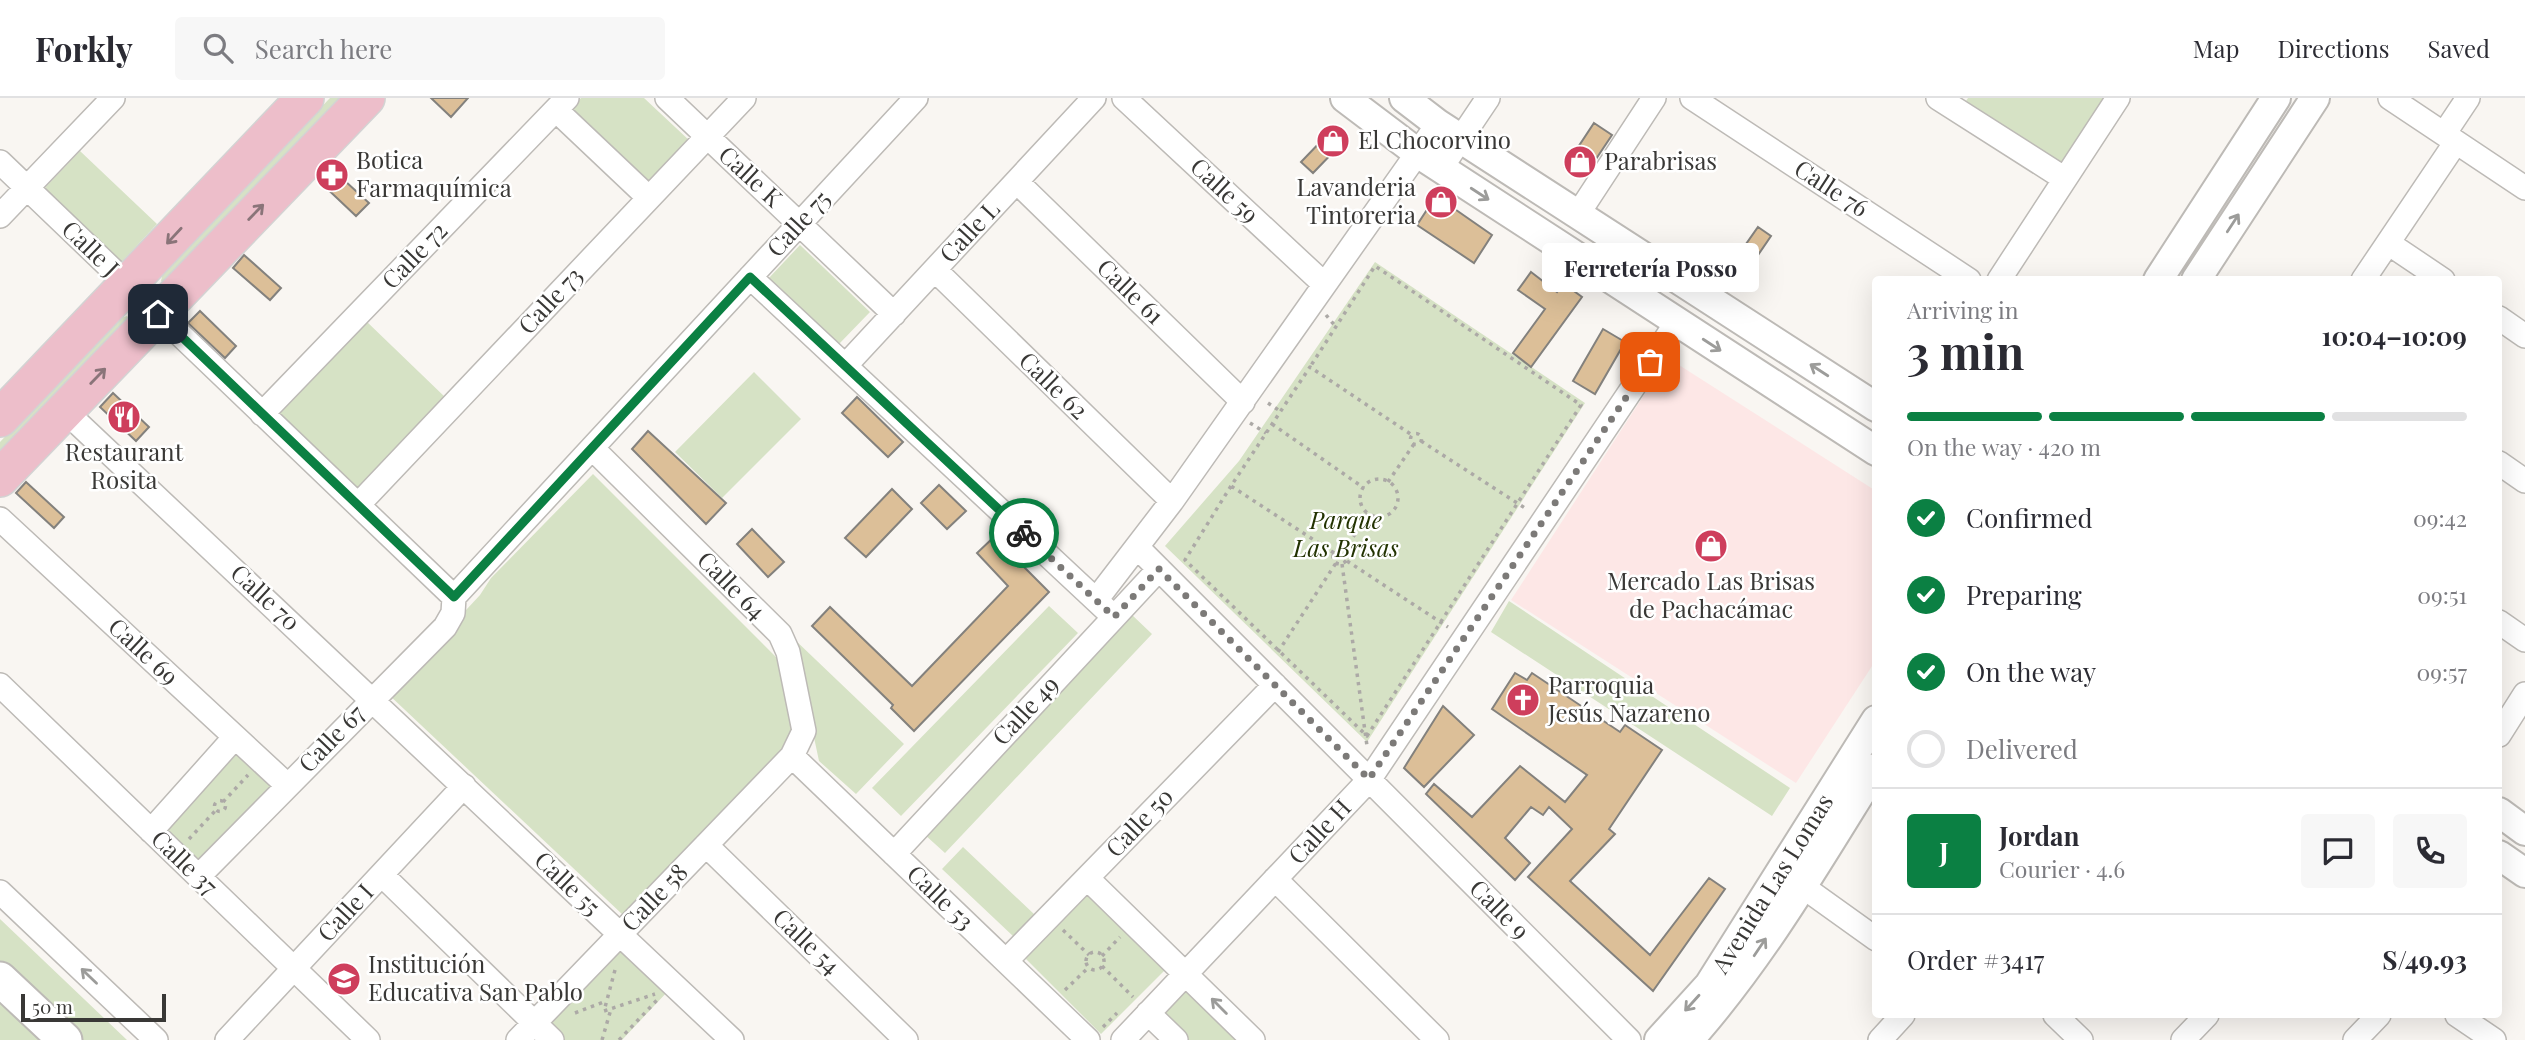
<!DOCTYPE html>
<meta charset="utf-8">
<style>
:root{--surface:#fff;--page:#f7f7f7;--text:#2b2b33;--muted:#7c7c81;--line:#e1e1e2;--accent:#0b8043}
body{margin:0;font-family:"Playfair Display",serif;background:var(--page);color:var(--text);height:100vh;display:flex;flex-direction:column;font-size:26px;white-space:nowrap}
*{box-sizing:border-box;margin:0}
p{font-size:23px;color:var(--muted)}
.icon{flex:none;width:38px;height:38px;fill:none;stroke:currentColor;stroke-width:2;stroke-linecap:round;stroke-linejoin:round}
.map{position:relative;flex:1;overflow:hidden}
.details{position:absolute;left:1872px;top:178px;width:630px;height:742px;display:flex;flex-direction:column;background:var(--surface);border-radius:7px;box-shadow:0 7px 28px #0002}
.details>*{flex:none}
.scale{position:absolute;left:21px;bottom:18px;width:145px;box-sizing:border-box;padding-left:7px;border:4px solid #393836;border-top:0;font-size:19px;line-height:24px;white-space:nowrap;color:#393836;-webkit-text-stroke:5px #fff;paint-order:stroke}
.pin{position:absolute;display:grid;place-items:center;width:60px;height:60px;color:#fff;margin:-30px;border-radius:14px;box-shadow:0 4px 10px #0006}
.courier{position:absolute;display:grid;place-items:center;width:70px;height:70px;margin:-35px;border:5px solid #0b8043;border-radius:50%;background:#fff;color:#222;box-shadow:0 2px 9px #0007}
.bubble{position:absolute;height:49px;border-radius:7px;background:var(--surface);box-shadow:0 7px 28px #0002;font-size:23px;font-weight:700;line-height:49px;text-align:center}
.headline em{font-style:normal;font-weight:700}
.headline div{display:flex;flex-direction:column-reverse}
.headline{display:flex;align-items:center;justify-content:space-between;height:119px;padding:0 35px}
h1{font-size:46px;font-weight:700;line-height:52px}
.bar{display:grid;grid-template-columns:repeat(4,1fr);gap:10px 7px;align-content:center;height:84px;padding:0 35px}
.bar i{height:9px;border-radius:5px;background:var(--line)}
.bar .active{background:var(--accent)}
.bar p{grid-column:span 4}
.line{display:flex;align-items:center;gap:18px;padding:0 35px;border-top:2px solid var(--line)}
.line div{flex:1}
.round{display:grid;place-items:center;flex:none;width:74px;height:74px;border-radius:7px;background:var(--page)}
ol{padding:0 35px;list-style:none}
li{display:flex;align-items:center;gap:21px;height:77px}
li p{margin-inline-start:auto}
li .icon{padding:7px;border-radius:50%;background:var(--accent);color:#fff;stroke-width:4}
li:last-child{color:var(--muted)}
li i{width:38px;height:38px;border:4px solid var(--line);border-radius:50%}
header{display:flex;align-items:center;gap:42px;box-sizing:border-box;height:98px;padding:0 35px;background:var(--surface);border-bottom:2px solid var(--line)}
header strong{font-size:33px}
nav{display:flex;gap:38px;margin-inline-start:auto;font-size:24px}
.search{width:490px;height:63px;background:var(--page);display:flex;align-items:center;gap:18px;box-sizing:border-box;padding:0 24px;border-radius:7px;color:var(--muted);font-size:26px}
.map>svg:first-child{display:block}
.commercial{fill:#fde7e6}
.green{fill:#d6e2c5}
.building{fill:#dcbf98;stroke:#83817d;stroke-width:2}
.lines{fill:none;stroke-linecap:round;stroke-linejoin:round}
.minor-casing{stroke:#bdbab6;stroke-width:26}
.tertiary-casing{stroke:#bdbab6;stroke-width:32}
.secondary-casing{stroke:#bdbab6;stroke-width:37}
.primary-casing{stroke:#d3d3d3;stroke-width:40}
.path{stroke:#aca9a6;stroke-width:3.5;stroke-dasharray:3.5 5;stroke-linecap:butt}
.minor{stroke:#fff;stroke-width:23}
.tertiary{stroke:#fff;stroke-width:28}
.secondary{stroke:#fff;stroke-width:33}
.primary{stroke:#edbeca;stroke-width:37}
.oneway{stroke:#9c9c9a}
.oneway2{stroke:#8a7479}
.done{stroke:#7c7a78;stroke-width:7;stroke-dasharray:0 12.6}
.route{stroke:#0b8043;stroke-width:9}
.labels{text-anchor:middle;stroke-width:5;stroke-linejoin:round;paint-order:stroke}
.poi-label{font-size:24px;fill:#393836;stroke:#fff;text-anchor:start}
.street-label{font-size:24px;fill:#393836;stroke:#fff}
.park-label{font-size:24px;font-style:italic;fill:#223201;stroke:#fff}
</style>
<header>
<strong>Forkly</strong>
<div class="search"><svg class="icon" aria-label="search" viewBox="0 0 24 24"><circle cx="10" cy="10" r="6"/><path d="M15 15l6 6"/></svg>Search here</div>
<nav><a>Map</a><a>Directions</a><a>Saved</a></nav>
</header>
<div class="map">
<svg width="2525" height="942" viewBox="0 0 2525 942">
<rect width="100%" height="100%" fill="#f9f6f2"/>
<!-- commercial -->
<path class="commercial" d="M1668 260 1876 393V562L1796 685 1511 502Z"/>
<!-- green -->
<path class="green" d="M330 0H352L166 187 161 183 163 174Z
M581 0H644L691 44 642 95 563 20Z
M1968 0H2110L2064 68 1966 3Z
M80 53 157 126 117 169 39 96Z
M800 147 870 214 838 247 768 181Z
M1375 164 1585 305 1367 644 1165 448 1239 363Z
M127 218 131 223 0 367V344L117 221Z
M365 222 447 301 356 393 276 315Z
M754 274 801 321 722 400 675 354Z
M593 376 777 560 795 635 790 645 623 817 388 596 480 497 491 480Z
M1509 503 1790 690 1772 718 1491 534Z
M1049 508 1078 535 901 718 872 690Z
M1131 516 1152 536 945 755 924 736Z
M793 540 904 646 856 696 819 663Z
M239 654 275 688 200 767 164 733Z
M963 749 1035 817 1014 839 942 771Z
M1086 791 1167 870 1101 936 1021 856Z
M0 821 127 942H77L0 870Z
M620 846 669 892 622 942H563L545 925Z
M0 891 54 942H0Z
M1185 893 1236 942H1184L1160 919Z"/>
<!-- building -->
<path class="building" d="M431 0H468L451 19Z
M1594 25 1612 37 1588 73 1578 77 1565 69Z
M1329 35 1341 46 1313 75 1301 64Z
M332 71 369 105 356 118 320 84Z
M1436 98 1492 137 1474 165 1417 127Z
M1758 129 1771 138 1741 182 1727 173Z
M244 157 281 190 270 202 233 170Z
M1531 174 1557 194 1563 185 1582 199 1531 269 1513 255 1545 211 1518 192Z
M200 213 236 248 225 260 188 225Z
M1603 231 1625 244 1595 296 1573 283Z
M113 295 149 329 136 343 100 309Z
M857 299 903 344 888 359 842 315Z
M648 333 726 405 706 426 632 351Z
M26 384 64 419 54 430 16 395Z
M939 387 966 413 947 431 921 405Z
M892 391 912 411 866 459 845 440Z
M752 431 784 464 768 479 737 446Z
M994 439 1049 494 914 633 891 610 893 607 812 528 830 509 912 588 1008 488 977 455Z
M1515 575 1527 582 1532 575 1620 634 1625 627 1662 652 1609 731 1615 736 1570 783 1650 857 1709 780 1725 791 1653 893 1528 779 1572 731 1549 709 1543 717 1531 709 1505 740 1530 765 1515 782 1426 696 1434 686 1472 719 1520 668 1565 704 1587 677 1492 611Z
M1443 608 1474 637 1424 689 1404 670Z"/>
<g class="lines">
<defs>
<path id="minor" d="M667 0 894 216
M1124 0 1324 186
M1692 0 1969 182
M1938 0 2065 81
M2390 0 2525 90
M556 12 649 100
M2444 36 2468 0
M0 64 454 499
M1441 70 1488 0
M1017 84 1243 304
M1578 116 1654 0
M0 118 113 0
M2388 145 2443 182
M935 172 1172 403
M750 179 1114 519
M1999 182 2118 0
M2363 182 2456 44
M2499 220 2525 238
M846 267 1094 0
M65 313 732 942
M262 316 567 0
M2499 365 2525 383
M358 407 744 0
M0 421 287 687
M1138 450 1629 942
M454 499 916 0
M1096 502 1172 403 1438 26
M2499 524 2525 542
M0 587 368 942
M2499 637 2525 596
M792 658 1088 942
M151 733 235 639
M706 747 906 942
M894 756 1159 471
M382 777 552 942
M199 778 445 529 453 515 454 499
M1087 780 1253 942
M1275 781 1437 942
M1802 788 1876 841
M0 794 156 942
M1006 863 1275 587
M1148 915 1176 942
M2055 917 2081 942
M2457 917 2494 942
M227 942 464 688
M518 942 792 658 804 633 788 554 780 536 592 350
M1123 942 1369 682 1677 224
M1880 942 1903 917
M2183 942 2207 917
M2355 942 2379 917"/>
<path id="tertiary" d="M1345 0 1419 56 1876 353
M1404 0 1438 26 1876 309
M2158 182 2276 0
M2196 182 2315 0
M2499 714 2525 733
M2499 757 2525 775
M1659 942 1709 887 1876 622
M1689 942C1762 860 1818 763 1876 670"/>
<path id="secondary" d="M0 881 65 942"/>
<path id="primary" d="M0 320 305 0
M0 380 366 0"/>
</defs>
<!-- minor casing -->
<use href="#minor" class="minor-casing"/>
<!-- tertiary casing -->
<use href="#tertiary" class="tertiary-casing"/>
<!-- secondary casing -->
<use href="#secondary" class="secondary-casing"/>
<!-- primary casing -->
<use href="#primary" class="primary-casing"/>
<!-- path -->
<path class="path" d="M1326 217 1336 229
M1268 305 1280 313
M1250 325 1266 335
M1272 326 1364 390
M1410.5 341a5.5 5.5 0 1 1 11 0a5.5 5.5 0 1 1-11 0Z
M1421 343 1528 412
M1360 400a19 19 0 1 1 38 0a19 19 0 1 1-38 0Z
M1388 384 1414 346
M1231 388 1185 462 1367 638 1581 307 1375 168 1310 269
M1333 459a7 7 0 1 1 14 0a7 7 0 1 1-14 0Z
M1344 453 1368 416
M1334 455 1231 388 1310 269 1412 337
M1347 463 1448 529
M1342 466 1367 648
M1278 554 1336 465
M214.5 708a5.5 5.5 0 1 1 11 0a5.5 5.5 0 1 1-11 0Z
M223 704 248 677
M189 741 216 712
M1063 832 1089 857
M1086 863a9 9 0 1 1 18 0a9 9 0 1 1-18 0Z
M1102 858 1120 839
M1102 868 1133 899
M615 872 604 913 655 896
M1065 892 1089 869
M575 915 606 903
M1103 929 1117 915
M602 942 611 911
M619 942 659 900"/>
<!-- minor -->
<use href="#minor" class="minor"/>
<!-- tertiary -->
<use href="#tertiary" class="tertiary"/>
<!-- secondary -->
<use href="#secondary" class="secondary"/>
<!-- primary -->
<use href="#primary" class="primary"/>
</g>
<!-- one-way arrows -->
<defs><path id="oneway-shaft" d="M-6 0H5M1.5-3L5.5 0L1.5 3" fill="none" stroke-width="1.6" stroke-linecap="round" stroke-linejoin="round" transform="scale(1.75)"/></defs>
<g class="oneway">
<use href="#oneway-shaft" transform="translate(1480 96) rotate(33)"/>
<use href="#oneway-shaft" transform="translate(2233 125) rotate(-57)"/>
<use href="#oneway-shaft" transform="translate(1712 247) rotate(33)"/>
<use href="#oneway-shaft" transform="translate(1819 272) rotate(-147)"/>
<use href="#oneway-shaft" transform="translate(1760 849) rotate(-56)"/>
<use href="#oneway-shaft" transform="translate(89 878) rotate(-136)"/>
<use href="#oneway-shaft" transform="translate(1692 905) rotate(132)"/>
<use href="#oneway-shaft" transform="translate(1219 908) rotate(-135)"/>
</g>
<g class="oneway2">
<use href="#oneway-shaft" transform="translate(256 114) rotate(-46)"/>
<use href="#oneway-shaft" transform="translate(174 138) rotate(133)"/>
<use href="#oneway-shaft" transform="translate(98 278) rotate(-46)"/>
</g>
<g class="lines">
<!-- done -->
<path class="done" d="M1024 435 1114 519 1159 471 1369 681 1650 264"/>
<!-- route -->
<path class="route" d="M158 216 454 499 750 179 1024 435"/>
</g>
<!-- icons -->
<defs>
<symbol id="shop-disc" viewBox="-11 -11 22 22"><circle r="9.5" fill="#ce3e5c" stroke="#fff"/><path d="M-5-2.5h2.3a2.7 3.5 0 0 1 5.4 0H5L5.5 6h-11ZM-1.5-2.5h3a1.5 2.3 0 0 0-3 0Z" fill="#fff"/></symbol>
<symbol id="pharmacy-disc" viewBox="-11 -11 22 22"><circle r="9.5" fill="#ce3e5c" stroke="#fff"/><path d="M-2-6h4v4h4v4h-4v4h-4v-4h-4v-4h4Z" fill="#fff"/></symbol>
<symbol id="restaurant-disc" viewBox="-11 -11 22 22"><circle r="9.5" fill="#ce3e5c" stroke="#fff"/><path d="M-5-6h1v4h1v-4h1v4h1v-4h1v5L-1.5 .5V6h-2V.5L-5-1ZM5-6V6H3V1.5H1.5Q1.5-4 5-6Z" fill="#fff"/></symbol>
<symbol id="church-disc" viewBox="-11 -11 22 22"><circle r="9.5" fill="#ce3e5c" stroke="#fff"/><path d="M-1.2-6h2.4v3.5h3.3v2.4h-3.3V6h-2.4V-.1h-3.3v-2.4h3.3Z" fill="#fff"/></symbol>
<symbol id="school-disc" viewBox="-11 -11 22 22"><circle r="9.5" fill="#ce3e5c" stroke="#fff"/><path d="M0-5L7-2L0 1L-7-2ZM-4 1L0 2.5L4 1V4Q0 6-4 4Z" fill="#fff"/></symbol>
</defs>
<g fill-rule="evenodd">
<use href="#shop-disc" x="1314" y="24" width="38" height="38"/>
<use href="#shop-disc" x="1561" y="45" width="38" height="38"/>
<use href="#pharmacy-disc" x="313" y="58" width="38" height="38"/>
<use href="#shop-disc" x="1422" y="85" width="38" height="38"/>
<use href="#restaurant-disc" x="105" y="300" width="38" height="38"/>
<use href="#shop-disc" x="1692" y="429" width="38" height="38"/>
<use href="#church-disc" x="1504" y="583" width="38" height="38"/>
<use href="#school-disc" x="325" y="862" width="38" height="38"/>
</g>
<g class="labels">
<!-- poi labels -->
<g class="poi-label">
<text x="1358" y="51">El Chocorvino</text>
<text x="356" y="71">Botica<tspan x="356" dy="28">Farmaquímica</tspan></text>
<text x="1604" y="72">Parabrisas</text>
<text x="1416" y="98" text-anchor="end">Lavanderia<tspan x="1416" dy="28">Tintoreria</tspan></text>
<text x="124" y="363" text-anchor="middle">Restaurant<tspan x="124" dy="28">Rosita</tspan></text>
<text x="1711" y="492" text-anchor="middle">Mercado Las Brisas<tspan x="1711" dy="28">de Pachacámac</tspan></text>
<text x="1548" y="596">Parroquia<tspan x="1548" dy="28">Jesús Nazareno</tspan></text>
<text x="368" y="875">Institución<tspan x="368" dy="28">Educativa San Pablo</tspan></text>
</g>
<!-- street labels -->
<g class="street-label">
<text transform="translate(750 79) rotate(43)" y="8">Calle K</text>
<text transform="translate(1831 91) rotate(33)" y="8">Calle 76</text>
<text transform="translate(1224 93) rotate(43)" y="8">Calle 59</text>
<text transform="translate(799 126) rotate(-47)" y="8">Calle 75</text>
<text transform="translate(970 134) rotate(-47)" y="8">Calle L</text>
<text transform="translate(90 151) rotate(44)" y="8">Calle J</text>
<text transform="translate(415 158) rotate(-46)" y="8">Calle 72</text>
<text transform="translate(1130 194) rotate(44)" y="8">Calle 61</text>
<text transform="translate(551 203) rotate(-47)" y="8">Calle 73</text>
<text transform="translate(1053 288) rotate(44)" y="8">Calle 62</text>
<text transform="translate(731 488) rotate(45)" y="8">Calle 64</text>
<text transform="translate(265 500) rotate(43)" y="8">Calle 70</text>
<text transform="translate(143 554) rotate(43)" y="8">Calle 69</text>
<text transform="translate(1026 613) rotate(-47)" y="8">Calle 49</text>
<text transform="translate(332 641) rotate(-46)" y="8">Calle 67</text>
<text transform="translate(1140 725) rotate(-46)" y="8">Calle 50</text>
<text transform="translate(1320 734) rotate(-47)" y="8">Calle H</text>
<text transform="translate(184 765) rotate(44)" y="8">Calle 37</text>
<text transform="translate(567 786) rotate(44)" y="8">Calle 55</text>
<text transform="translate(1773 786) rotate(-58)" y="8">Avenida Las Lomas</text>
<text transform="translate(655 800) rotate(-46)" y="8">Calle 58</text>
<text transform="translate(940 800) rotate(44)" y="8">Calle 53</text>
<text transform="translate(1499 812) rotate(45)" y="8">Calle 9</text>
<text transform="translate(346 815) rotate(-47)" y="8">Calle I</text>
<text transform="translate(806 844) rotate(44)" y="8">Calle 54</text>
</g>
<!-- park labels -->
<g class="park-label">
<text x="1346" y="431">Parque<tspan x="1346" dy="28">Las Brisas</tspan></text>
</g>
</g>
</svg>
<div class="scale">50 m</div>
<div class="pin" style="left:1650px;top:264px;background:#ea580c"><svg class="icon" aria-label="bag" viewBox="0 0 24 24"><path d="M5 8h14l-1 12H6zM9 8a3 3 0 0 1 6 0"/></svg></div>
<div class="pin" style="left:158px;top:216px;background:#1f2937"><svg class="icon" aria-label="home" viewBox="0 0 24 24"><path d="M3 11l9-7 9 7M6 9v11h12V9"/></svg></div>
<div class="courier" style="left:1024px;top:435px"><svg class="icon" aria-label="bike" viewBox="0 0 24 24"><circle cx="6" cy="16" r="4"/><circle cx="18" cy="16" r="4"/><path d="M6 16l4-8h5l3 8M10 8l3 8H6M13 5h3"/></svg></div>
<div class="bubble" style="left:1542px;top:145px;width:217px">Ferretería Posso</div>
<section class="details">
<div class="headline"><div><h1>3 min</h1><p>Arriving in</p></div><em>10:04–10:09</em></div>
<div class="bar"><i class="active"></i><i class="active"></i><i class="active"></i><i></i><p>On the way · 420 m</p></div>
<ol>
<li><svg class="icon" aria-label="check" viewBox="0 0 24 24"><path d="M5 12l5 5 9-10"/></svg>Confirmed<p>09:42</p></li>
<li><svg class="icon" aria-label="check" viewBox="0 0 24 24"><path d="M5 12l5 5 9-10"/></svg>Preparing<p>09:51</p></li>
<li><svg class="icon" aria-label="check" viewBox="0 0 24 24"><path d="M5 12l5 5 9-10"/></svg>On the way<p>09:57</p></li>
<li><i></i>Delivered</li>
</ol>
<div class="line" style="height:126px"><b class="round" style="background:var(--accent);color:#fff">J</b><div><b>Jordan</b><p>Courier · 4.6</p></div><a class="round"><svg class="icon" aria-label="chat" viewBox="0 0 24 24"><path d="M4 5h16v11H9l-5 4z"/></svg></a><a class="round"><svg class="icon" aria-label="phone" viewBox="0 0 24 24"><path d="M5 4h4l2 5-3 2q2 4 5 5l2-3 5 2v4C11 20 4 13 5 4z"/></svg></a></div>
<div class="line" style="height:91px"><div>Order #3417</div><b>S/49.93</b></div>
</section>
</div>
